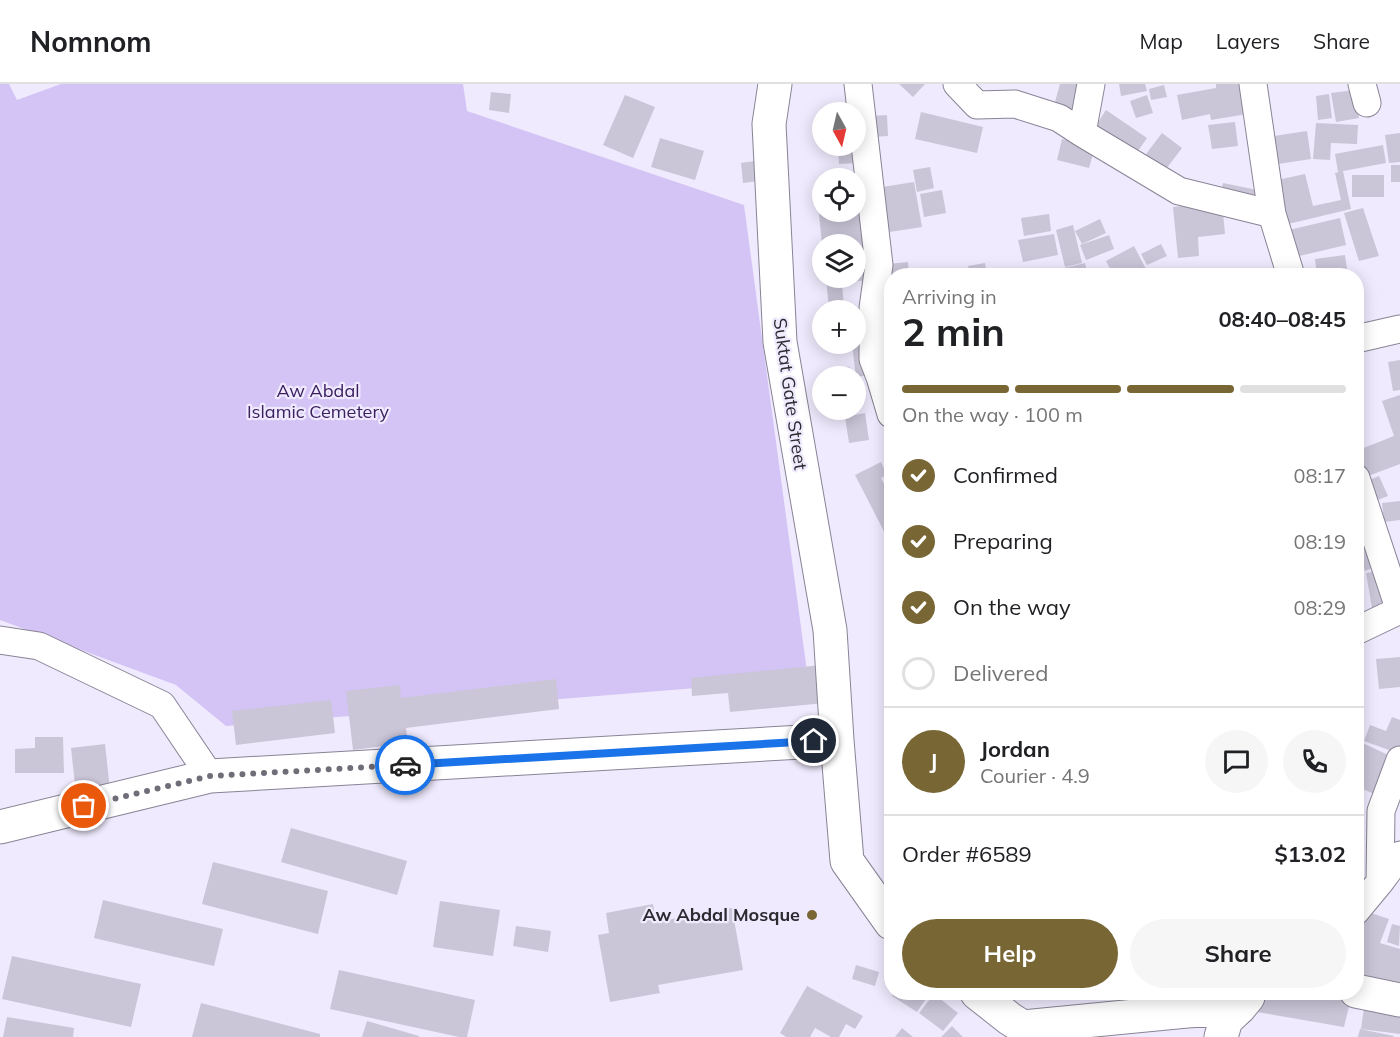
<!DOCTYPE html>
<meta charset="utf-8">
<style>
:root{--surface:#fff;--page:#f6f6f6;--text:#202124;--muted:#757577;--line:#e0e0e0;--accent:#786635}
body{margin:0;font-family:Mulish,sans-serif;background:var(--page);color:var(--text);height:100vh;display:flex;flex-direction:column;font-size:22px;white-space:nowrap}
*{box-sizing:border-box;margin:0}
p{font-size:20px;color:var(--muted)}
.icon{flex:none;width:33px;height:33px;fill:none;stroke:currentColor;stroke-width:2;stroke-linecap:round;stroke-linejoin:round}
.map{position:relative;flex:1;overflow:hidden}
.details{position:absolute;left:884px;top:184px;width:480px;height:732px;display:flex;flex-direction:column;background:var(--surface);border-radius:24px;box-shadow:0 3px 15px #0003}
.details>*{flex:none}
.needle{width:39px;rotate:172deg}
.buttons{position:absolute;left:812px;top:18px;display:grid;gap:12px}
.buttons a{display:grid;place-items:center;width:54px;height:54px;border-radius:50%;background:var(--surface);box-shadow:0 3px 15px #0003;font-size:30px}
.pin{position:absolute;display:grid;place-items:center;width:51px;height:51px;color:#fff;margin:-26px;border:3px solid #fff;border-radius:50%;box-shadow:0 2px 6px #0007}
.courier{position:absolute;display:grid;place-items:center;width:60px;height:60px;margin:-30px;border:4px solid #1a73e8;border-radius:50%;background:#fff;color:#222;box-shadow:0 2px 8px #0007}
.overview em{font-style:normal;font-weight:700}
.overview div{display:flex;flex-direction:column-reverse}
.overview{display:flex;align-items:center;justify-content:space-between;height:102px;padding:0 18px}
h1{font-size:39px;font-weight:700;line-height:45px}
.bar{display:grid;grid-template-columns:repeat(4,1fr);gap:9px 6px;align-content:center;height:72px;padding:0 18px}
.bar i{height:8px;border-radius:4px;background:var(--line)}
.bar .selected{background:var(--accent)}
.bar p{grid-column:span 4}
.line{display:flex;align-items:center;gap:15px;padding:0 18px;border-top:2px solid var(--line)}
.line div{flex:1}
.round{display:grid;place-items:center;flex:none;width:63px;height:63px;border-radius:32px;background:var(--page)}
ol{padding:0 18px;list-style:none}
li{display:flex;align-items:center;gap:18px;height:66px}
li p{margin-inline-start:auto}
li .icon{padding:6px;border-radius:50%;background:var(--accent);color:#fff;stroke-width:4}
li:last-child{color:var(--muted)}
li i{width:33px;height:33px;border:3px solid var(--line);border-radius:50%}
.primary-button{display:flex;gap:12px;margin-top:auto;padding:12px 18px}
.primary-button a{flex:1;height:69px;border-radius:36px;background:var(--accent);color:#fff;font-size:24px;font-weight:700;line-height:69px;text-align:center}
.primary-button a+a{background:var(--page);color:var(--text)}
header{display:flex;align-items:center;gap:36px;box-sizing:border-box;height:84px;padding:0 30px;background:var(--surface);border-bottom:2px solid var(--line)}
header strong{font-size:28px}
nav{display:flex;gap:33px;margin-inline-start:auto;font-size:21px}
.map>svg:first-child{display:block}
.green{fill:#d4c4f5}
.building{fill:#cac5d7}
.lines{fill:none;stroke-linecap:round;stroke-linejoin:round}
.street-casing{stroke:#898395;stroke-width:29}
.secondary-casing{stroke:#898395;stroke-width:35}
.street{stroke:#fff;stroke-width:27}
.secondary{stroke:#fff;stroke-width:33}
.done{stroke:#706d78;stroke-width:6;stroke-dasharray:0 10.8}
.route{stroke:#1a73e8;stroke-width:8}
.poi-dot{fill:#786635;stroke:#efeafd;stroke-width:2}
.labels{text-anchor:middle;stroke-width:4.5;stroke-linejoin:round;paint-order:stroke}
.park-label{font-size:18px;fill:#3c2161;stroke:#efeafd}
.street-label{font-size:18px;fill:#2c2a31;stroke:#efeafd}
.poi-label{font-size:18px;font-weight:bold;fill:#2c2a31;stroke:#efeafd;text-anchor:end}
</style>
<header>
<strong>Nomnom</strong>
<nav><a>Map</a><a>Layers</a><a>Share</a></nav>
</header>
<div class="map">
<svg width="1400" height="953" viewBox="0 0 1400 953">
<rect width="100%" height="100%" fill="#efeafd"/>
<!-- green -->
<path class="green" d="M0 0H9L17 16 61 0H463L467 27 744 121 808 595 226 642 176 601 0 536Z"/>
<!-- building -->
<path class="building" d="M899 0H925L913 13Z
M1060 0H1102L1088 47 1050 36Z
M1119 0H1145L1147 7 1121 12Z
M1216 0H1248L1253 29 1211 36 1210 30 1182 36 1177 11 1216 4Z
M1164 1 1167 13 1151 16 1149 5Z
M1354 6 1359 34 1336 38 1331 9Z
M491 8 511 10 509 29 489 26Z
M1329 10 1332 34 1318 36 1316 12Z
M625 11 655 23 633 74 603 61Z
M1147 11 1153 29 1136 34 1130 17Z
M1106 26 1147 54 1133 74 1093 46Z
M921 28 983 43 977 69 915 55Z
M887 31 888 52 872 53 871 32Z
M1235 38 1238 62 1212 65 1208 41Z
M1316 39 1358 41 1357 60 1331 59 1330 76 1313 75Z
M1307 47 1311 75 1278 80 1274 52Z
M1162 49 1182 64 1160 93 1140 78Z
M1400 49V78L1389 79 1385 51Z
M660 54 704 67 695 96 651 83Z
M1062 55 1095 63 1089 84 1057 76Z
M1383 61 1386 79 1338 88 1335 70Z
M838 62H855L859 79 839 80Z
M762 76 765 96 743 99 741 79Z
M1391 81H1400V98H1391Z
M930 83 934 104 917 108 913 86Z
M1343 87 1351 125 1288 140 1277 96 1305 90 1313 122 1341 116 1335 89Z
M1352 91H1384V113H1352Z
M914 98 922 143 883 149 876 104Z
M1223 99 1262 107 1258 121 1220 112Z
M822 100V128H838V131L865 129 875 195 842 199 844 224 829 225 826 194H855V160H822L816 101Z
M942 106 946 129 924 133 920 110Z
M1222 118 1225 150 1198 153 1199 172 1178 174 1173 123Z
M1363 124 1379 172 1359 177 1344 129Z
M1049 130 1051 147 1024 152 1021 134Z
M1340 134 1346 161 1295 173 1289 146Z
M1100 135 1106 149 1082 160 1075 147Z
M1073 141 1082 179 1065 183 1056 146Z
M1054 150 1058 171 1023 178 1018 156Z
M1109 151 1114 165 1086 176 1080 161Z
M1161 160 1167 172 1147 181 1141 170Z
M1134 162 1147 187 1138 192H1114L1106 177Z
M1345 171 1348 192H1317L1315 175Z
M908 178 909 192H890L889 180Z
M985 179 987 192H970L968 182Z
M1085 179 1088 192H1035V191Z
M871 250 877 290 856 293 852 260H855V252Z
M884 254 891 255V273L882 272Z
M1400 276V306L1393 307 1388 278Z
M849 283 853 292H831L830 289Z
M1400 311V380L1360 395 1356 385V367L1394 352 1382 317Z
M865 329 869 356 849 359 845 333Z
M881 378 887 391 881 394 891 413V461L855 391Z
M1379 392 1388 412 1370 419 1362 399Z
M1400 417V436L1384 438 1382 419Z
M1369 439 1383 480 1365 487 1359 469 1356 470V443Z
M1390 485 1397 526 1373 530 1366 489Z
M1400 573V603L1379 605 1376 575Z
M822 581 825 619 730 628 728 609 692 612 691 594Z
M556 595 559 625 406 644 408 659 353 666 346 607 400 601 401 614Z
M331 616 335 649 236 661 232 627Z
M1392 633 1400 636V670L1364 657 1370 641 1386 647Z
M35 653H63L64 689H15V665L35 664Z
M1356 656 1399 676 1381 713 1356 702 1363 686 1356 683Z
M105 660 110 706 76 710 71 664Z
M291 744 407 777 397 811 281 778Z
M213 778 328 807 318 850 202 820Z
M103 816 223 845 214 882 94 854Z
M440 817 500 826 493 872 433 863Z
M653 820 656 838 732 824 743 886 658 901 660 909 610 918 598 851 609 849 606 829Z
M1362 826 1389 835 1380 859 1400 865V902L1356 888V843Z
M1392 840 1400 842 1399 862 1387 858Z
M516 842 551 847 548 868 513 862Z
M12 872 141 900 131 943 2 915Z
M856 881 879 888 875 902 852 895Z
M339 886 475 916 467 953H459L330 925Z
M807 902 863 932 855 945 846 940 839 953H831L815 944 810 953H786L780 949Z
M894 909H930L917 928 892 912Z
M1259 909H1328L1351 914 1344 943 1251 927Z
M934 910 958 929 943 947 919 929Z
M201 919 320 950V953H192Z
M1364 924 1400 929V950L1361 945Z
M7 933 74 944 73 953H3Z
M367 937 419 952V953H362Z
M952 942 963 953H941Z
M902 944 913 953H895Z
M1360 945 1394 952 1393 953H1358Z"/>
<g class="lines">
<defs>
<path id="street" d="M858 0 879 181 873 224V275L880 293 891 330
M957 0 977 21 1015 20 1059 34 1082 49 1091 0
M1253 0 1272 130 1291 192
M1362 0 1367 19
M1082 49 1179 107 1272 130
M1356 255 1400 245
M1356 394 1400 527
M1356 547 1400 526
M0 556 39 562 162 621 210 692
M1380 798 1381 727 1400 676
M1356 827 1380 798 1400 771"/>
<path id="secondary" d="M775 0 769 40 780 258 830 546 837 656 847 777 891 839
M0 743 210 692 837 656
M1356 907 1400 916
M977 909 1010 935 1039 953
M1023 943 1187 927 1239 924
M1221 953 1226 936 1239 924 1248 913"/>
</defs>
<!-- street casing -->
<use href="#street" class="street-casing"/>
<!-- secondary casing -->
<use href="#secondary" class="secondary-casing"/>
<!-- street -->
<use href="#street" class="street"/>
<!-- secondary -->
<use href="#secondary" class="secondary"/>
</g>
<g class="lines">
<!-- done -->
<path class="done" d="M84 722 210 692 405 681"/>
<!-- route -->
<path class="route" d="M405 681 814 657"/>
</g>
<!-- markers -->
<circle class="poi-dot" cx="812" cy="831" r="6"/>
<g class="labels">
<!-- park labels -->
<g class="park-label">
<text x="318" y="313">Aw Abdal<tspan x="318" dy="21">Islamic Cemetery</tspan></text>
</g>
<!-- street labels -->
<g class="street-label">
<text transform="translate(790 310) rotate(82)" y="6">Suktat Gate Street</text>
</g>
<!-- poi labels -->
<g class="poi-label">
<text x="800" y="837">Aw Abdal Mosque</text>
</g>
</g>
</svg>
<div class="buttons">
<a><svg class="needle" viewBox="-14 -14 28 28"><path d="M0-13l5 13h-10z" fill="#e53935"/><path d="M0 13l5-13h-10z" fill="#757577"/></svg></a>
<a><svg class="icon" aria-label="locate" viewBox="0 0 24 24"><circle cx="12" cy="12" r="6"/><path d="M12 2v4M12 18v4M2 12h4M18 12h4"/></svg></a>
<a><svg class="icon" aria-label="layers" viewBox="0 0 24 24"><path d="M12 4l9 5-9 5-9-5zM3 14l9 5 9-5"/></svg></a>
<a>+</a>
<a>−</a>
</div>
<div class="pin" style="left:84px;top:722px;background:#ea580c"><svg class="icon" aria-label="bag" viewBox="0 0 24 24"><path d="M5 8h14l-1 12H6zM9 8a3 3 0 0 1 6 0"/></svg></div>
<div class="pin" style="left:814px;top:657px;background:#1f2937"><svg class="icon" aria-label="home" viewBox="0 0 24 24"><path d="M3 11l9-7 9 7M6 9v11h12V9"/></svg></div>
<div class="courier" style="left:405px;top:681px"><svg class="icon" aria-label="car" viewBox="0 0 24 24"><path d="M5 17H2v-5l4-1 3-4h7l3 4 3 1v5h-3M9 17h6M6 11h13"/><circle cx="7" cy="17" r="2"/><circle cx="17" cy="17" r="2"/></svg></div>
<section class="details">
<div class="overview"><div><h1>2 min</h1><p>Arriving in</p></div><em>08:40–08:45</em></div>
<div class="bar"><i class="selected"></i><i class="selected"></i><i class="selected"></i><i></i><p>On the way · 100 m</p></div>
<ol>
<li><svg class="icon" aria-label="check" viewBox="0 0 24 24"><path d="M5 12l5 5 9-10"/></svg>Confirmed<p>08:17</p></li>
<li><svg class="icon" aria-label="check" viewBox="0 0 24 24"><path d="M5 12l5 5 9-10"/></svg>Preparing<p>08:19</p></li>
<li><svg class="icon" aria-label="check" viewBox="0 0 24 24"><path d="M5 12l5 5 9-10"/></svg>On the way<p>08:29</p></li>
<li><i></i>Delivered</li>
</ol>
<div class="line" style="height:108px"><b class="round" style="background:var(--accent);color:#fff">J</b><div><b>Jordan</b><p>Courier · 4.9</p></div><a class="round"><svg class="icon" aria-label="chat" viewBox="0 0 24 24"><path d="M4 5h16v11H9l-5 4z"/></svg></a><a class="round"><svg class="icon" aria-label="phone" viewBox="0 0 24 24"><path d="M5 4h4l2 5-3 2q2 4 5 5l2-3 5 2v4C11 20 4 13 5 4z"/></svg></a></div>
<div class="line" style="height:78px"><div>Order #6589</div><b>$13.02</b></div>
<div class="primary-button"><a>Help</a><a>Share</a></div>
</section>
</div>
